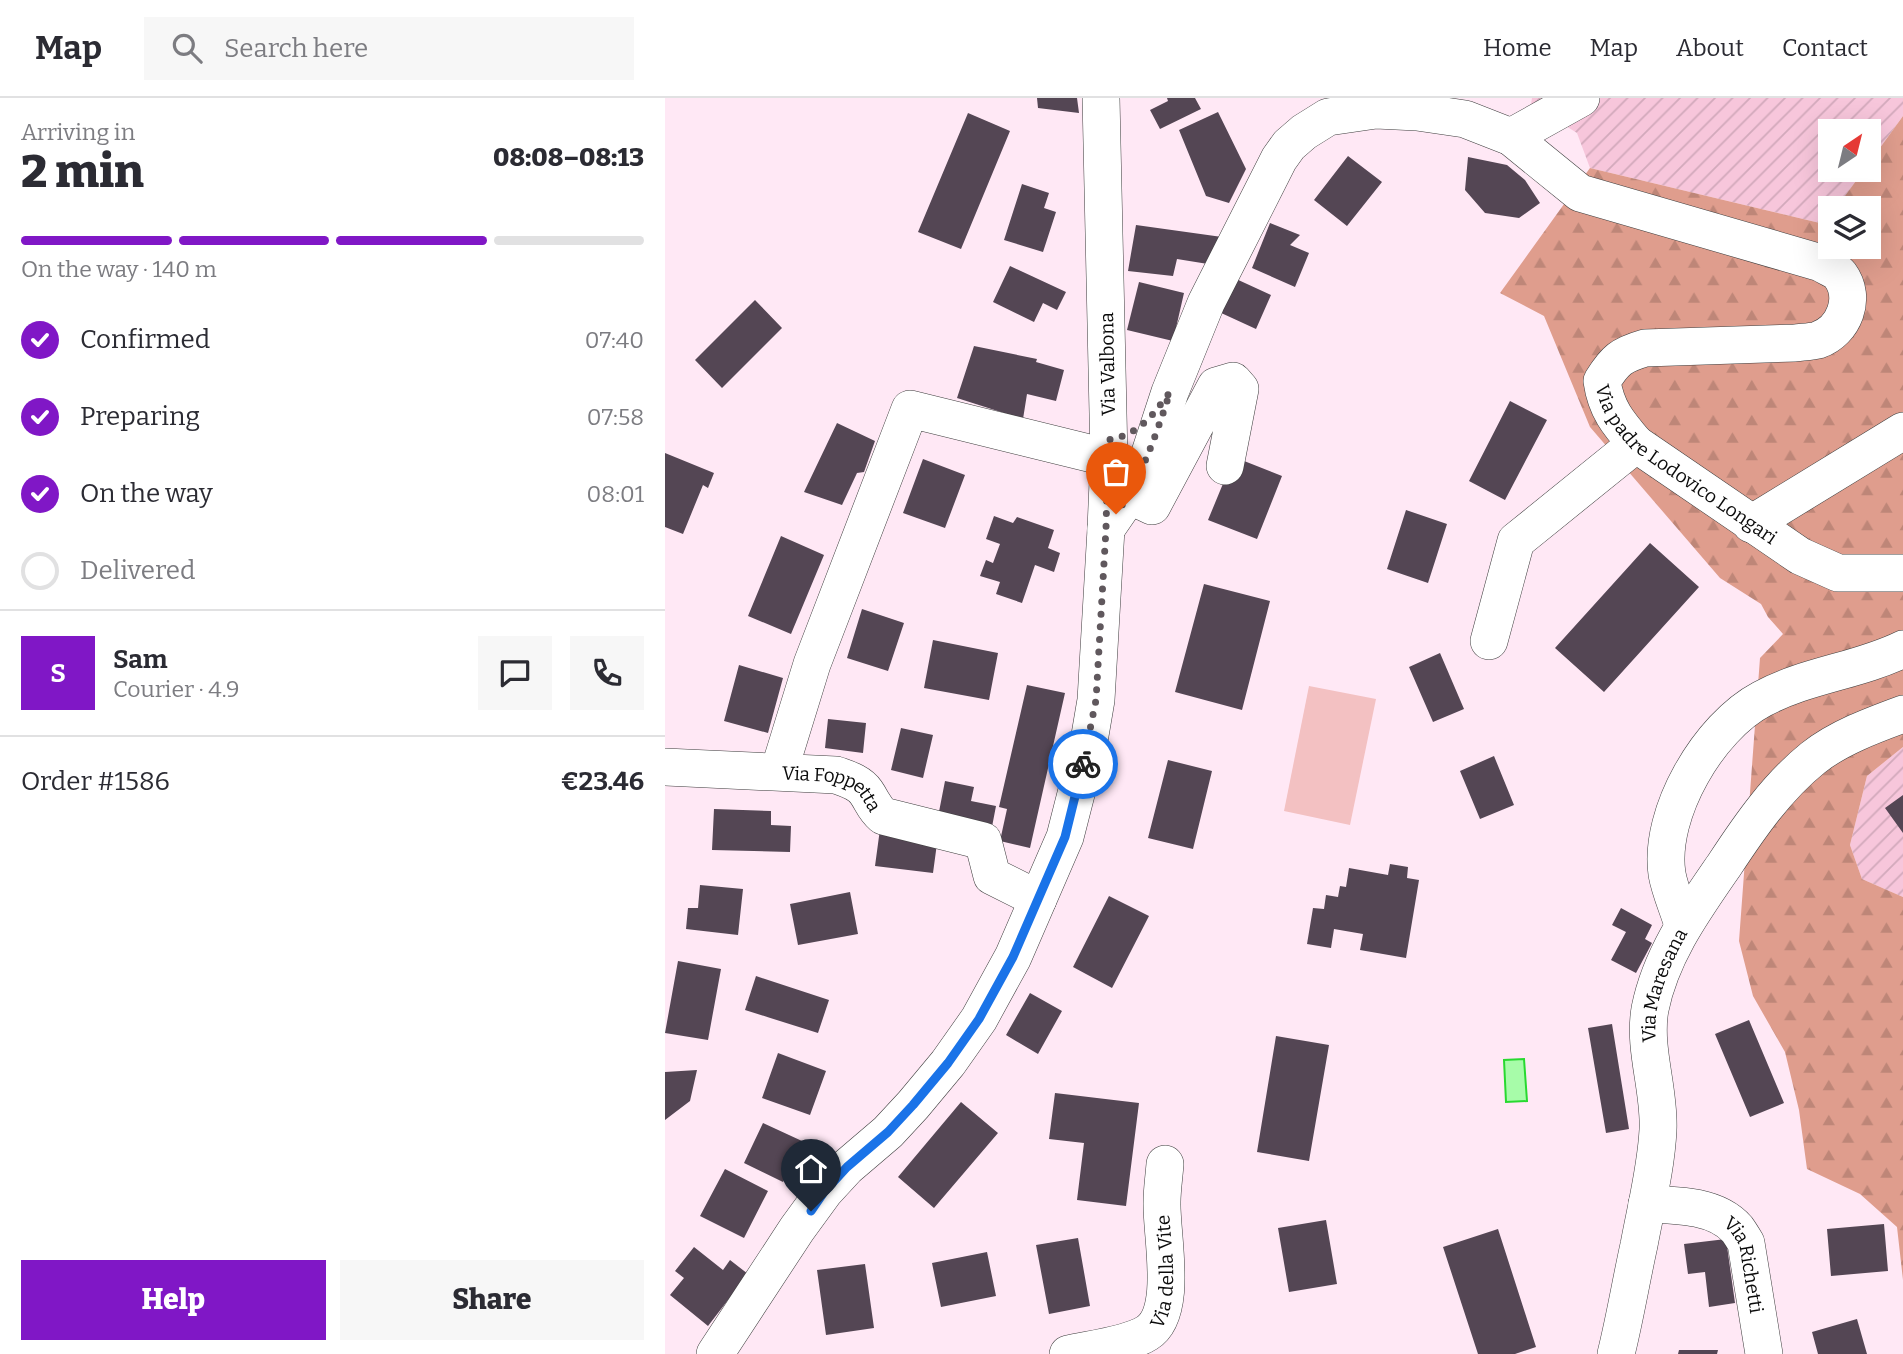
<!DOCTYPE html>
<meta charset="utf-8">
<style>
:root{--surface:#fff;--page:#f7f7f7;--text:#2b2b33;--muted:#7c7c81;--line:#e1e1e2;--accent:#8017c6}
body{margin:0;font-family:Bitter,serif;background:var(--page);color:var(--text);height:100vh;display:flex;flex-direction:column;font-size:26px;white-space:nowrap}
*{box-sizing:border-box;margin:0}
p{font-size:23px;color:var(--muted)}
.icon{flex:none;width:38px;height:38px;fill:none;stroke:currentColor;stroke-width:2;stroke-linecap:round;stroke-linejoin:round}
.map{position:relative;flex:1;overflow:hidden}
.sheet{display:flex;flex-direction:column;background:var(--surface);width:665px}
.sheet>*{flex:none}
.needle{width:46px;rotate:35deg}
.buttons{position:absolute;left:1153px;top:21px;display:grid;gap:14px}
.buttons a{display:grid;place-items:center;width:63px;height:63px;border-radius:0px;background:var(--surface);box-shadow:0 7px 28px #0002;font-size:35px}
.pin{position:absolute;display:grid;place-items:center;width:60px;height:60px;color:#fff;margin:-72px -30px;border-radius:50% 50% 50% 0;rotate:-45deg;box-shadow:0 0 7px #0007}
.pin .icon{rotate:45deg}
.courier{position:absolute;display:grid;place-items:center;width:70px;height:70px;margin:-35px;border:5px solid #1a73e8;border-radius:50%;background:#fff;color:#222;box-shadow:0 2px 9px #0007}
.head em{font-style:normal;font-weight:800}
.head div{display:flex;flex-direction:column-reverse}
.head{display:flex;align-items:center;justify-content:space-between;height:119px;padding:0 21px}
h1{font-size:46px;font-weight:800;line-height:52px}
.bar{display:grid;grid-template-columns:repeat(4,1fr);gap:10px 7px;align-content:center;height:84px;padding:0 21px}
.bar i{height:9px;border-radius:5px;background:var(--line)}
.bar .selected{background:var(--accent)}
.bar p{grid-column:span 4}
.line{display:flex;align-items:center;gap:18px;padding:0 21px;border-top:2px solid var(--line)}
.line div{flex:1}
.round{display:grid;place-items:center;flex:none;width:74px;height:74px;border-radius:0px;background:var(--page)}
ol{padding:0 21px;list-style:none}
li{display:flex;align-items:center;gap:21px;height:77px}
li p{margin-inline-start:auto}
li .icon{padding:7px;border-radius:50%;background:var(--accent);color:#fff;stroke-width:4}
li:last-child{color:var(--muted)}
li i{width:38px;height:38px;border:4px solid var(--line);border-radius:50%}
.button{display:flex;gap:14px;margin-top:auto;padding:14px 21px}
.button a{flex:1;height:80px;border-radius:0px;background:var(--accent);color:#fff;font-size:28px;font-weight:800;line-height:80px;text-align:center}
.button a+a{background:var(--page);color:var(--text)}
header{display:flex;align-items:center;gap:42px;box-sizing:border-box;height:98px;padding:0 35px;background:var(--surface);border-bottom:2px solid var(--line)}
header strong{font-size:33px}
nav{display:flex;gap:38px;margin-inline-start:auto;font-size:24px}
.search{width:490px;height:63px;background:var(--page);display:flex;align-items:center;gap:18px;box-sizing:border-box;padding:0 24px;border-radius:0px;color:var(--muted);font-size:26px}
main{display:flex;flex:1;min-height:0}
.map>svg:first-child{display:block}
.farmland{fill:url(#farmland-furrows)}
.forest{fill:url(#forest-firs)}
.pitch{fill:#f3c1c2}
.water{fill:#a7fca9;stroke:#28d930;stroke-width:2}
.building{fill:#544654}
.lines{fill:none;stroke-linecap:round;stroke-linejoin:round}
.minor-casing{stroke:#3e3e3e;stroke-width:38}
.minor{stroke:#fff;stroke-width:37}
.done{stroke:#60585d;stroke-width:7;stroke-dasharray:0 12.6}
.route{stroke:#1a73e8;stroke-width:9}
.labels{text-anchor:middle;stroke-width:7;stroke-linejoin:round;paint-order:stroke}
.street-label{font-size:19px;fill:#0b0b0b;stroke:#fff}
</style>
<header>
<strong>Map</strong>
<div class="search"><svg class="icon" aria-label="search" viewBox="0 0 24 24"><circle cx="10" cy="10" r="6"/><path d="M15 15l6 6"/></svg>Search here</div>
<nav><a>Home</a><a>Map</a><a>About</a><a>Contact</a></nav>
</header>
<main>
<section class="sheet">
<div class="head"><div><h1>2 min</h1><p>Arriving in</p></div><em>08:08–08:13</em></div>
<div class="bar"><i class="selected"></i><i class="selected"></i><i class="selected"></i><i></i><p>On the way · 140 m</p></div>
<ol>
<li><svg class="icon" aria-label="check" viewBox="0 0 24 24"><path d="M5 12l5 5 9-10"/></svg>Confirmed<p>07:40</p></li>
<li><svg class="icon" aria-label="check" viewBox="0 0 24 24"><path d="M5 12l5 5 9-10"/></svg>Preparing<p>07:58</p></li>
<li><svg class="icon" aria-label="check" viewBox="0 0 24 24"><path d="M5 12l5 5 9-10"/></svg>On the way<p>08:01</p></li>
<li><i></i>Delivered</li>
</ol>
<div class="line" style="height:126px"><b class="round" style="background:var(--accent);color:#fff">S</b><div><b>Sam</b><p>Courier · 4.9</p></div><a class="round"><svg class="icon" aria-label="chat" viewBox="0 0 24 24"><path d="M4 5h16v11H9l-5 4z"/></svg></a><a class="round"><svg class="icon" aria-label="phone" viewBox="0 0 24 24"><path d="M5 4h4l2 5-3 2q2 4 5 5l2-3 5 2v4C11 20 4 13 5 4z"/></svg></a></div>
<div class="line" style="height:91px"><div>Order #1586</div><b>€23.46</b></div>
<div class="button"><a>Help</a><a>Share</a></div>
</section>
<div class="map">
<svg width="1238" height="1256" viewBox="0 0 1238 1256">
<defs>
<pattern id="farmland-furrows" width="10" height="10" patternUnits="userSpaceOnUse" patternTransform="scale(1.75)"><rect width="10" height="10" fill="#f7c6db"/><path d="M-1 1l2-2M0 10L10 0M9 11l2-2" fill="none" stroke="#d2a9bb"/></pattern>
<pattern id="forest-firs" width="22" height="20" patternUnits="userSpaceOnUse" patternTransform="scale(1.75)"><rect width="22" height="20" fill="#df9d8d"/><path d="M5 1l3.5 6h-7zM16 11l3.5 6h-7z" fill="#be8678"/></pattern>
</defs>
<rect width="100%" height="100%" fill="#ffe8f5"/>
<!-- farmland -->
<path class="farmland" d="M867 0H1238V18L1204 65V33H1166V72H1199L1171 110H1166L1165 118 1159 126 925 70 912 35 866 6Z
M1238 649V799L1197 781 1185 747 1202 678Z"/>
<!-- forest -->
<path class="forest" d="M1238 18V649L1202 678 1185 747 1197 781 1238 799V1182L1232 1129 1195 1096 1142 1071 1134 1012 1120 954 1088 898 1074 843 1095 560 1118 536 1103 519 1096 506 1055 480 925 329 879 218 835 195 925 70 1159 126 1165 118 1166 149H1204V110H1171L1199 72H1204V65Z"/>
<!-- pitch -->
<path class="pitch" d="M644 588 711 601 685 727 619 713Z"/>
<!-- water -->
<path class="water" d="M859 961 862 1003 841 1004 839 962Z"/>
<!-- building -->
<path class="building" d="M372 0H412L414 15 373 10Z
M502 0H530L536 11 495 31 485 12 503 3Z
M553 14 581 71 564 105 541 98 514 32Z
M303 15 345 33 296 151 253 134Z
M683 58 717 84 682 128 649 102Z
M803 59 842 67 860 82 875 105 854 120 820 115 800 92Z
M357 86 384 95 379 110 391 114 378 154 339 142Z
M605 125 635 137 625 147 644 155 630 189 587 170Z
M471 127 557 139 543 166 512 161 508 178 463 173Z
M345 168 401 194 392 212 378 205 369 224 328 204Z
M569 180 606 197 591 231 554 214Z
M474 184 519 195 508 243 462 232Z
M90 202 117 230 57 290 30 262Z
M309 248 372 261 371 264 399 272 391 303 362 296 358 321 292 300Z
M845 303 882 322 840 402 804 383Z
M172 325 210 343 199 374 192 375 177 407 139 394Z
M0 355 49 375 43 390 38 387 18 436 0 429Z
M569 359 617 378 592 441 543 422Z
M258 361 300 377 280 430 238 415Z
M741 412 782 426 763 485 722 471Z
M329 418 348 425 352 419 389 432 383 450 395 455 389 474 370 467 357 505 331 496 335 484 315 478 321 462 328 465 335 446 321 441Z
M116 438 159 457 126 536 83 518Z
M985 445 1034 489 939 594 890 550Z
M539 486 605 503 577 612 510 594Z
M197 511 239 525 223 573 182 560Z
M268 542 333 555 324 602 259 590Z
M775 555 799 611 768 624 744 569Z
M74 567 118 580 103 635 59 623Z
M362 587 400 595 365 750 335 743 342 711 334 709Z
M163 621 201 625 198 655 160 650Z
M236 630 268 637 258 680 226 672Z
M829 658 849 707 815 721 795 673Z
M503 662 547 673 528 751 483 740Z
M280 683 309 689 306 703 331 708 326 734 272 724Z
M1238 697V735L1220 710Z
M49 711 106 713V727L126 728 125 754 47 752Z
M215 731 273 738 268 775 210 768Z
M725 766 743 769 742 780 754 782 741 860 695 852 698 836 669 831 666 850 642 846 648 810 659 811 661 797 673 799 675 788 681 789 684 770 723 777Z
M35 787 78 791 73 837 21 831 23 810H33Z
M185 794 193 836 133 847 125 806Z
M444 798 484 818 447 890 408 869Z
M956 810 987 827 980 841 987 845 971 875 946 862 961 834 947 827Z
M13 863 56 871 43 942 0 935Z
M91 878 164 902 153 935 80 912Z
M365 895 397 913 373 956 341 937Z
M1084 922 1119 1005 1085 1019 1050 936Z
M947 926 964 1031 941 1035 923 930Z
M611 938 664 947 644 1063 592 1054Z
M113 955 161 973 145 1017 97 1000Z
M32 972 25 1003 0 1022V974Z
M390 995 474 1005 461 1108 412 1102 419 1045 384 1041Z
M296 1004 333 1035 269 1110 233 1079Z
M98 1025 137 1043 118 1084 79 1065Z
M60 1071 103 1093 79 1140 35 1118Z
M661 1122 672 1186 624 1194 613 1130Z
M1219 1126 1223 1173 1166 1178 1162 1131Z
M833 1131 871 1249 850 1256H813L778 1149Z
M413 1140 425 1208 384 1216 371 1147Z
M1061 1141 1070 1205 1044 1209 1040 1174 1023 1176 1019 1146Z
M29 1149 58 1172 65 1162 83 1176 43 1228 5 1197 19 1180 10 1173Z
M322 1154 331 1198 276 1209 267 1165Z
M200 1166 209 1230 161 1237 152 1172Z
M1192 1221 1202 1256H1153L1147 1234Z
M1014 1252H1053L1052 1256H1013Z"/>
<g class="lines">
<defs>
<g id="minor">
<path d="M846 39 916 0"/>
<path d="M464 397 487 408 551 288 568 283 575 291 560 368"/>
<path d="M1086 426 1238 333"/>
<path id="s1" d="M441 431 461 402 474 378 485 355 505 294 541 205 614 61 624 47 639 34 663 19 711 12 752 14 800 21 846 39 915 95 1156 165C1162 169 1171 172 1175 177 1192 200 1179 233 1153 242 1146 244 1137 244 1130 245L980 250C956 257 950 262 937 283 941 311 953 325 971 346L1135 458 1173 475H1238"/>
<path d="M824 543 851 443 971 346"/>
<path id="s2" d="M0 669 171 677C182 681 194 684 201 694 208 704 208 709 218 718L318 743 327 778 373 801"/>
<path d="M114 673 147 566 245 311 444 360"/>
<path d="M1018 827C1013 810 1005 793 1002 776 993 715 1044 629 1097 601 1141 577 1193 573 1238 551"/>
<path id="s3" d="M982 1106C1011 1107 1051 1107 1072 1131 1075 1135 1078 1140 1081 1145L1099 1256"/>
<path d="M50 1256 132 1131 159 1094 182 1069 223 1034 248 1007 283 965 314 921 348 859 400 739 423 649 431 602 441 431 444 360 436 0"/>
<path id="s4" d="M403 1256C425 1251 463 1247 482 1235 514 1215 496 1137 497 1104 497 1092 499 1079 500 1066"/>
<path id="s5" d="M951 1256C960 1220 966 1183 974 1147 981 1109 991 1071 993 1032 995 992 978 951 985 911 996 856 1029 811 1060 766 1085 728 1112 689 1148 660 1173 640 1208 627 1238 616"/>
</g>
</defs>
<!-- minor casing -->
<use href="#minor" class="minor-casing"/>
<!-- minor -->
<use href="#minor" class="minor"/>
</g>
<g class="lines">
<!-- done -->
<path class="done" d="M418 666 431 602 441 431 443 342C475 336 487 318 505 294 491 337 477 379 451 416"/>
<!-- route -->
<path class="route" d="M146 1113 159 1094 182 1069 223 1034 248 1007 283 965 314 921 348 859 400 739 418 666"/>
</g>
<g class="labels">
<!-- street labels -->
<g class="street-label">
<text transform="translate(442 266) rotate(-91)" y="7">Via Valbona</text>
<text dy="7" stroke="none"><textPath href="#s1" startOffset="1456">Via padre Lodovico Longari</textPath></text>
<text dy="7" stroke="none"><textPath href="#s2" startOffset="172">Via Foppetta</textPath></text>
<text dy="7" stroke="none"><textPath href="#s5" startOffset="376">Via Maresana</textPath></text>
<text dy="7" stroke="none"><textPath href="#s4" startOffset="149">Via della Vite</textPath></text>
<text dy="7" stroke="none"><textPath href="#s3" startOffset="133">Via Richetti</textPath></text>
</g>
</g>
</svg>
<div class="buttons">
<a><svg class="needle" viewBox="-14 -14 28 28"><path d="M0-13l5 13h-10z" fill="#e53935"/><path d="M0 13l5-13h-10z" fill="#7c7c81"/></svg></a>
<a><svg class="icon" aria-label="layers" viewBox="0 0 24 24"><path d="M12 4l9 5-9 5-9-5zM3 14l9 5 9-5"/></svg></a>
</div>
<div class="pin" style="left:451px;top:416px;background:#ea580c"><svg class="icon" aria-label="bag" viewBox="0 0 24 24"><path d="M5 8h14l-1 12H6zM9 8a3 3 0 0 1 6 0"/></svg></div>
<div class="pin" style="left:146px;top:1113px;background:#1f2937"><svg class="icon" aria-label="home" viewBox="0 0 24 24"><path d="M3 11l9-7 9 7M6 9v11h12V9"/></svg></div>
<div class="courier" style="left:418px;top:666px"><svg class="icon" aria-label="bike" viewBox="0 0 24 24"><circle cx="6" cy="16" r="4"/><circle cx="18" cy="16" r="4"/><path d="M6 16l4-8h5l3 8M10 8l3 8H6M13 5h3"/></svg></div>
</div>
</main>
